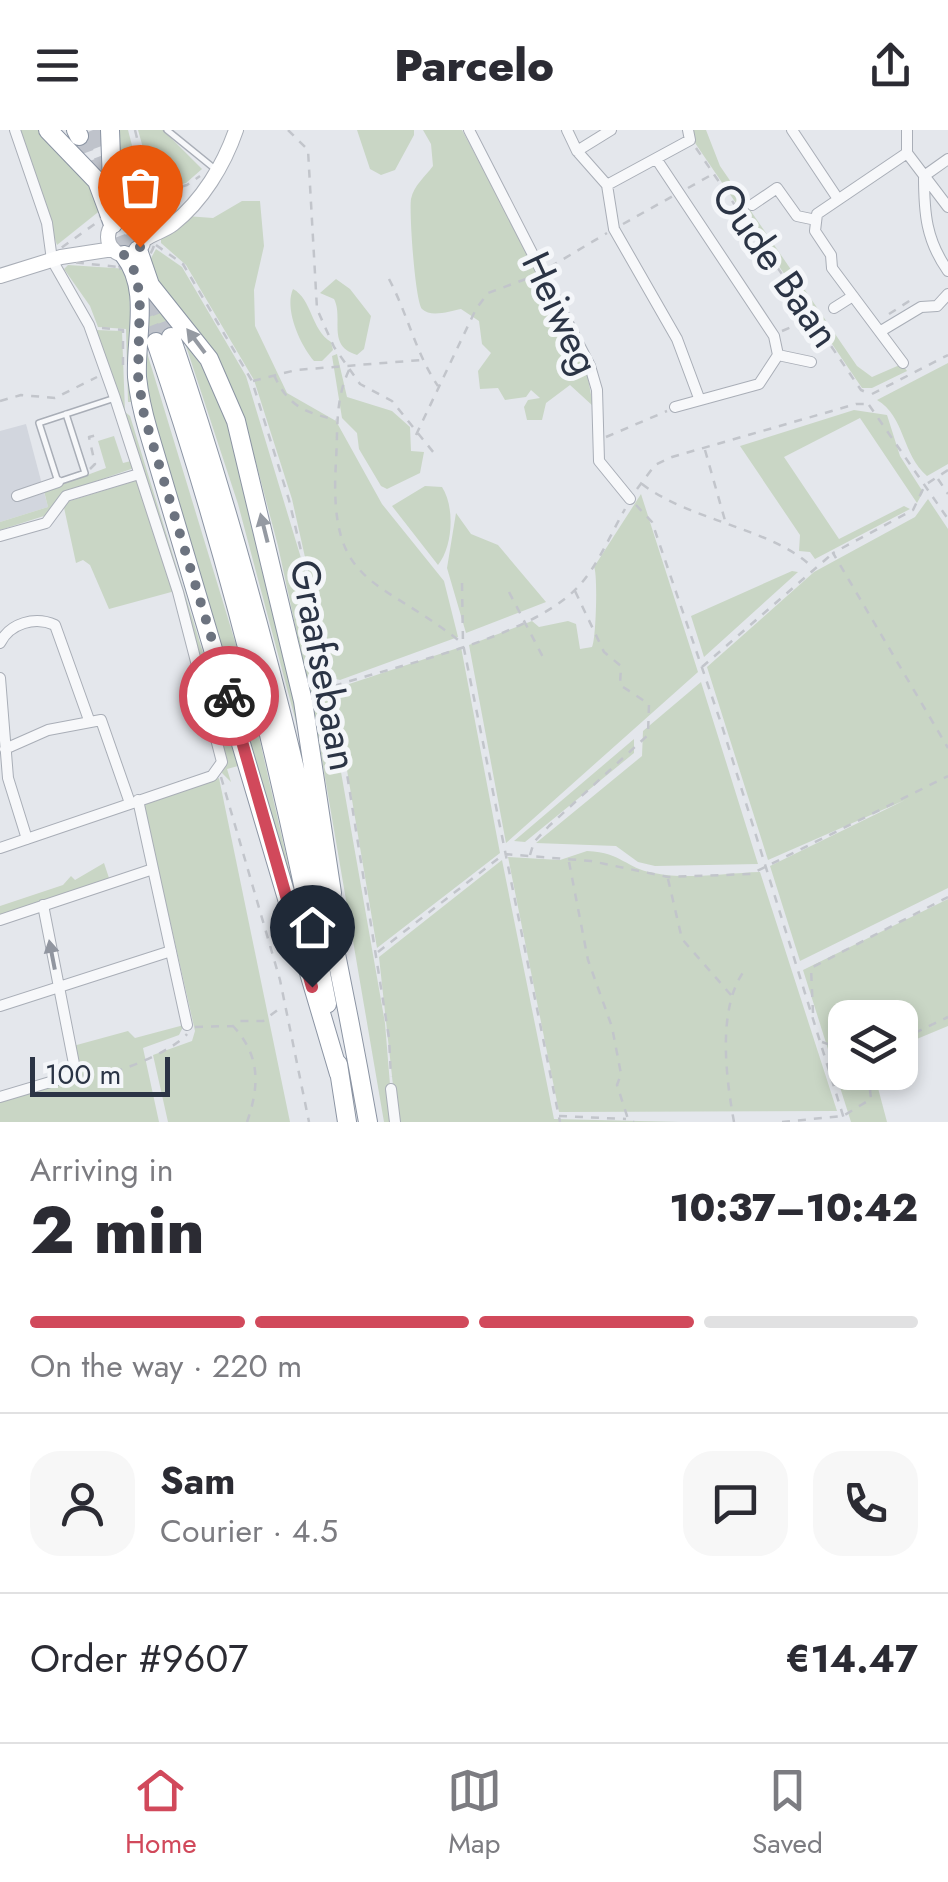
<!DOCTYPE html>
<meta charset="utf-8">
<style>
:root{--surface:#fff;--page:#f7f7f7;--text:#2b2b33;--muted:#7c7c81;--line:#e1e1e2;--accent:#d1495b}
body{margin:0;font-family:Jost,sans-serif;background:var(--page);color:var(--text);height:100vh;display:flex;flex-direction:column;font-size:38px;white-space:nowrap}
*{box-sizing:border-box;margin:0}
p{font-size:32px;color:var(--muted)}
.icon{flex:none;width:55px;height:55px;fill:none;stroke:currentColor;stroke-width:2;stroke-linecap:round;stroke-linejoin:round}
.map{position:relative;height:992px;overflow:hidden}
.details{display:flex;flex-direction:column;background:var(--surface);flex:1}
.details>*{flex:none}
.tools{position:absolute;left:828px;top:870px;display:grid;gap:20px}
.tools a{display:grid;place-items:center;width:90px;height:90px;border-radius:20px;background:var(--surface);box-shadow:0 5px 15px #0003;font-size:50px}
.scale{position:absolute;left:30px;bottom:25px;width:140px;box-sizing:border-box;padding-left:10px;border:5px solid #2b3445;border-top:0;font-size:28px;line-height:35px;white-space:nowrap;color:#2b3445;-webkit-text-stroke:8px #f4f6f9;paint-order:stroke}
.pin{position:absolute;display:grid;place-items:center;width:85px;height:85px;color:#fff;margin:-102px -42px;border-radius:50% 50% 50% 0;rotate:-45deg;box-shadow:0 0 10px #0007}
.pin .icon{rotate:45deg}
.courier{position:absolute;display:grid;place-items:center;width:100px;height:100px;margin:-50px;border:8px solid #d1495b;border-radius:50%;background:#fff;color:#222;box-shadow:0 2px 12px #0007}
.headline em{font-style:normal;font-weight:800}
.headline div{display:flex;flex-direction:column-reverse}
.headline{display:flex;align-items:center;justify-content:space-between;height:170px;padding:0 30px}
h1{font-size:65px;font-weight:800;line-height:75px}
.bar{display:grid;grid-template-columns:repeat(4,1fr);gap:15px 10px;align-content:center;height:120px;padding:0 30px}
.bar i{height:12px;border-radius:8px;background:var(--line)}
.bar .on{background:var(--accent)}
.bar p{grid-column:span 4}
.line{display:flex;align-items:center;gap:25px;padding:0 30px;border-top:2px solid var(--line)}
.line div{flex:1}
.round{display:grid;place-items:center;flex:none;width:105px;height:105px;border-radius:30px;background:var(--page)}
header{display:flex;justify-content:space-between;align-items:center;height:130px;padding:0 30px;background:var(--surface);font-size:45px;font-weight:800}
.menu{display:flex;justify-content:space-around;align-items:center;height:140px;border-top:2px solid var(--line);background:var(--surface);font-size:28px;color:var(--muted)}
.menu a{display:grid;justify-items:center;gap:5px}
.menu .on{color:var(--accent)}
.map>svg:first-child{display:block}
.built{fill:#d2d6de}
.green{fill:#c9d6c5}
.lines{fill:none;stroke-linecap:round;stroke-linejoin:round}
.highway-tunnel{stroke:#bfc3cb;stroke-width:18;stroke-dasharray:18 9;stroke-linecap:butt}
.lane-casing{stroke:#a9aeb7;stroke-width:8}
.street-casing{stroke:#a9aeb7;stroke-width:12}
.secondary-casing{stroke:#a9aeb7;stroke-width:16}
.highway-casing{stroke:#8b94a3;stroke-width:20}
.path{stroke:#c2c5cb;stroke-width:2.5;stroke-dasharray:8 8;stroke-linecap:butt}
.lane{stroke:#f7f8fa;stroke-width:5}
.street{stroke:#f7f8fa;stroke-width:10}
.secondary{stroke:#fff;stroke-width:14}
.highway{stroke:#fff;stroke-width:18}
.oneway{fill:#959aa2}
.oneway2{fill:#9196a0}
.done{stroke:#6c737f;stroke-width:10;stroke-dasharray:0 18}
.route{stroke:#d1495b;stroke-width:12}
.labels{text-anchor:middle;stroke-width:10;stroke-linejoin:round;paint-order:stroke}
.street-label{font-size:40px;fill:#2b3445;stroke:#f4f6f9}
</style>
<header><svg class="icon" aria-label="menu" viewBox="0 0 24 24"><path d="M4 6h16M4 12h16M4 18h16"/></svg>Parcelo<svg class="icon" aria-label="share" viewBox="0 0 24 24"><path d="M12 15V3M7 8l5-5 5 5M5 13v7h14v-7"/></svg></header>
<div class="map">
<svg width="948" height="992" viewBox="0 0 948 992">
<rect width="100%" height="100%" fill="#e4e7ec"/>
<!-- built -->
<path class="built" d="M26 294 48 377 0 392V301Z"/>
<!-- green -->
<path class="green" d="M18 0H39L87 45 102 79 57 115Z
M112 0H128L144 62 140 72 123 70Z
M138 0H163L202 39 186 53 155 61Z
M357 0H414V5L395 40 381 45 370 39Z
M423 0H462L573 206 587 242 593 276 570 255 546 273 542 290H527L524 277 528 270 540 268 531 260 526 267 505 270 498 258 480 259 478 241 491 223 482 214 479 191 461 179C450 181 431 188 422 179 415 171 409 82 411 69 414 55 425 47 433 36L431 14Z
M692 0H706L720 36 857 236 872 247 902 234 907 241 872 258H862L693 10Z
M242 71H260L264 116 254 160 255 196 287 263 336 291 382 374 444 451 458 507 340 550 332 548 292 369 254 250 186 135 161 113V104L186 86 213 88Z
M156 119 182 137 246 246 307 448 385 893 393 992H384L314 583 278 416 250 310 220 231 207 211 160 165 150 130Z
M68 135 129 139 132 272H128L126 199 98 197 90 176 64 139Z
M141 147 212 243 263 401 305 626 238 374 182 204 145 216 244 541 302 795 144 273Z
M336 149 350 159 371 186 364 219 357 225C326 216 344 188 334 169L320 163Z
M293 159C312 169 311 200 331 212L333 220 322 231H314C300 215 284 179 293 159Z
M96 200 122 201 125 282 130 286 238 636 227 639 231 652 222 643 225 622Z
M337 224 347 267 392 281 410 297 411 321 424 322 420 343 387 359 381 356 359 319 357 303 342 288 332 226Z
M948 233V334L927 346C902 325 905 286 877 270Z
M854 280 887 285 900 326 923 362 917 373 860 288 784 327 839 409 904 376 910 379 815 429 810 422 799 421 800 405 740 316Z
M114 306 123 333 131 331 134 338 65 362 44 386 0 400V392L48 377 44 361 106 338 98 311Z
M138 350 175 461 109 479 90 435 83 430 76 433 63 373Z
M425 356 442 357C455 377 453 416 438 435L392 376Z
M641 364 698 542 506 713 469 515 532 491 539 497 568 491 576 494 580 519 592 517C596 511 598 444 594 437Z
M928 369 948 399V758L800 831 770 736 905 670 768 730 707 537 814 442 915 387Z
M456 383 471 404 498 415 546 472 466 503 447 438Z
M792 441 798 442 704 527 691 486Z
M461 517 500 723 377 818 334 563 337 558Z
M701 552 758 734 655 736 638 732 616 716 536 713 642 626 643 601Z
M634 609V623L525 712 514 711Z
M219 648 290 992H168L153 925 192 911 195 901 143 672Z
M587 721C624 723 624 738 654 743 687 750 727 743 760 742L837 981 559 982 508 727 560 730Z
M502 730 554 989 681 992H397L379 827Z
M104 733 110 751 0 786V776L63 755 71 746 75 750Z
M948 769V896L900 916V888H845V942L874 943 887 992H851L803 840Z
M184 895 179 905 143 918 159 992H0V969L75 945 73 916 128 901 135 908Z"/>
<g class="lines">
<!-- highway-tunnel -->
<path class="highway-tunnel" d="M93 0 109 43
M79 6 94 48
M122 77 143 132
M107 82 128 137
M155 166 171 207
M140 171 156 212"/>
<defs>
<path id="lane" d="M167 0 215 39
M66 284 85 343 58 352 39 293 115 268"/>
<path id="street" d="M469 0 590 236 597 260 599 331 630 369
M567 0 577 21 607 55 614 99 677 209 699 268
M792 0 838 69
M907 0V23L948 77
M577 21 611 0
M657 30 774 206 778 225 759 254 675 277
M924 46C924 83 926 110 948 141
M924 46 948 29
M607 55 690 10 688 0
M752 75 777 58 797 86 816 90
M834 178 853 166
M881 201 921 177 937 176 948 164
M778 225 811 232
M903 233 832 138 831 125 815 101 817 84 907 23
M17 366 58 352
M0 406 46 393 66 366 139 344
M0 513C10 493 35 486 55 495L89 590
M0 548 8 648 27 709
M5 619 48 600 101 590 130 673
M138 670 187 895
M0 718 212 646 222 632 178 462 115 268 89 195 52 130 47 93 15 0
M0 790 153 739
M0 876 171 821
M391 959 395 992
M0 967 67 947 75 939 43 775"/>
<path id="secondary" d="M108 107a18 18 0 1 1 36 0a18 18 0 1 1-36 0Z
M144 110C153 103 164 101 173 94 202 71 224 35 236 0
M0 146 61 127 113 119"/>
<path id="highway" d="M48 0 97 51 113 94
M76 0 79 6
M110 0 112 53 127 89
M138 120 150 155 209 229 236 291 303 571 332 763
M124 125C151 159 135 207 137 247 139 265 143 283 148 300L339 944
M171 207C258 463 321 726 368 992
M156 212C230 429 284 649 327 874
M338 934 347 992"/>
</defs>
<!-- lane casing -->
<use href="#lane" class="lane-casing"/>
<!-- street casing -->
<use href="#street" class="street-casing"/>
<!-- secondary casing -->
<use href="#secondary" class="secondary-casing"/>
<!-- highway casing -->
<use href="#highway" class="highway-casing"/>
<!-- path -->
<path class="path" d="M135 0 151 65 143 79
M288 0 308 20 317 179 334 217 360 254 392 271 438 328
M696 18 861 260 870 264
M688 58 713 44
M151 65 187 55 200 46
M120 76C157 75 166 105 145 132L119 137 52 130 61 118Z
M623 94 673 66
M156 115 183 134 252 251 289 370 333 556 389 908 391 947
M550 137 607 103
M389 149C408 185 416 224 438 256
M889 184 914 168
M102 198 123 200V240
M782 201 824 183
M349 240C335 270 338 298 336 331 328 459 377 445 462 513
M274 245C288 276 304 282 336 290
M253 251 296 240 421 230
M872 264 948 225
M0 271 21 265 55 268 97 247
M869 275 948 389
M416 305 476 179 488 163 534 146
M606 307 667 281
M705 320 726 394
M90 339 95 334 89 307 101 304
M948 340 925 355 913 380 833 423 948 618
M938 349 948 364
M642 354C690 391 775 399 813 438
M637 359 655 335 672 327 856 274H868
M636 375 652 392 722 596 845 992
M462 453 463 514 560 992
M509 462 545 531
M702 537 832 424
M334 556C402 534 528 508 577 458 598 436 610 405 625 379
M221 647 280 850 309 992
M530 725 534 712 549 696 648 605 649 574 620 555 621 536 604 522 575 461
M569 732 588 830 612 897 621 944 617 955 628 989 634 992
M668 749 682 809 731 865
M378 822 504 724 591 731 668 747 751 744 948 646
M813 883 811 838 948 767
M195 897 233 896
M900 910 948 887
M822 912 845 920
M83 945C105 951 174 921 187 904
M559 986 626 989
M247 992C260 955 260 925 233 896L240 891H263L283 876
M734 992C726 948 717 879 744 841
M782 992 843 986 871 969 868 942"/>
<!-- lane -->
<use href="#lane" class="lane"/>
<!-- street -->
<use href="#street" class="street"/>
<!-- secondary -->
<use href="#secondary" class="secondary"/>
<!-- highway -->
<use href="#highway" class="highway"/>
</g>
<!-- one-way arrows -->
<defs><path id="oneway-solid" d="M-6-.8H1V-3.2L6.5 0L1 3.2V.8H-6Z" transform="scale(2.5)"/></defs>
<g class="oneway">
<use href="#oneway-solid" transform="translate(196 211) rotate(-127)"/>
<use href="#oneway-solid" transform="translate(264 398) rotate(-104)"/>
</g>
<use class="oneway2" href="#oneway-solid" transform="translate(52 825) rotate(-101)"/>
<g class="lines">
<!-- done -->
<path class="done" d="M140 117 124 125 133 137 140 165 138 246 144 285 229 566"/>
<!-- route -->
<path class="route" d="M229 566 312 857"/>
</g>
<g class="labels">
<!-- street labels -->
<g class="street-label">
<text transform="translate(776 135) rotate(55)" y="14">Oude Baan</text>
<text transform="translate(561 183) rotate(65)" y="14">Heiweg</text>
<text transform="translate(324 535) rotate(79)" y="14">Graafsebaan</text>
</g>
</g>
</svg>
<div class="tools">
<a><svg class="icon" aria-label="layers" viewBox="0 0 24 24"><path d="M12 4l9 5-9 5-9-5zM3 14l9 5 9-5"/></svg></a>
</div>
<div class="scale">100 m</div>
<div class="pin" style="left:140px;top:117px;background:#ea580c"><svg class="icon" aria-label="bag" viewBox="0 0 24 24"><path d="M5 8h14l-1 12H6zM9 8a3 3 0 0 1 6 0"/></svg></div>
<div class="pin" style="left:312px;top:857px;background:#1f2937"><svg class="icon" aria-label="home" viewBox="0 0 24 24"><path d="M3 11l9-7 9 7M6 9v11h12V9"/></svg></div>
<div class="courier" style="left:229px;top:566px"><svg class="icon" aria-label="bike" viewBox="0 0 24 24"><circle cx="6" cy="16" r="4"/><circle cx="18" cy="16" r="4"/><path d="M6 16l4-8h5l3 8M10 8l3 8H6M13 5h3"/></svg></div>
</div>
<section class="details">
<div class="headline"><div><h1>2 min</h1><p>Arriving in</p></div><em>10:37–10:42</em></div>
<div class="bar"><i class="on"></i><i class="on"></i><i class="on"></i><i></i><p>On the way · 220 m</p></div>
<div class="line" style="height:180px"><a class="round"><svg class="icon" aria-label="person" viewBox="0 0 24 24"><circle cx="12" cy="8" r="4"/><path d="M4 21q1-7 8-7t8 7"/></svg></a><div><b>Sam</b><p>Courier · 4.5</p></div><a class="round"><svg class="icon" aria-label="chat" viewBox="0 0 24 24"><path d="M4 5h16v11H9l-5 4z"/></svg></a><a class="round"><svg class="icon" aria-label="phone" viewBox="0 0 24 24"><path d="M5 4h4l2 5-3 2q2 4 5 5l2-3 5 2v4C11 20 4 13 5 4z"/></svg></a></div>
<div class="line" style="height:130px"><div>Order #9607</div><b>€14.47</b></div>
</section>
<nav class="menu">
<a class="on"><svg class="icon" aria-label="home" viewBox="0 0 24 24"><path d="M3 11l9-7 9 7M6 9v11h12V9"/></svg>Home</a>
<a><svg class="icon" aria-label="map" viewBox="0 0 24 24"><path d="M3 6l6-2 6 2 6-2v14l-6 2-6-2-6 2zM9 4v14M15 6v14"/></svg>Map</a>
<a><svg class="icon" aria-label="saved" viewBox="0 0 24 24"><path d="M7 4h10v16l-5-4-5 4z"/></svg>Saved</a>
</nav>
